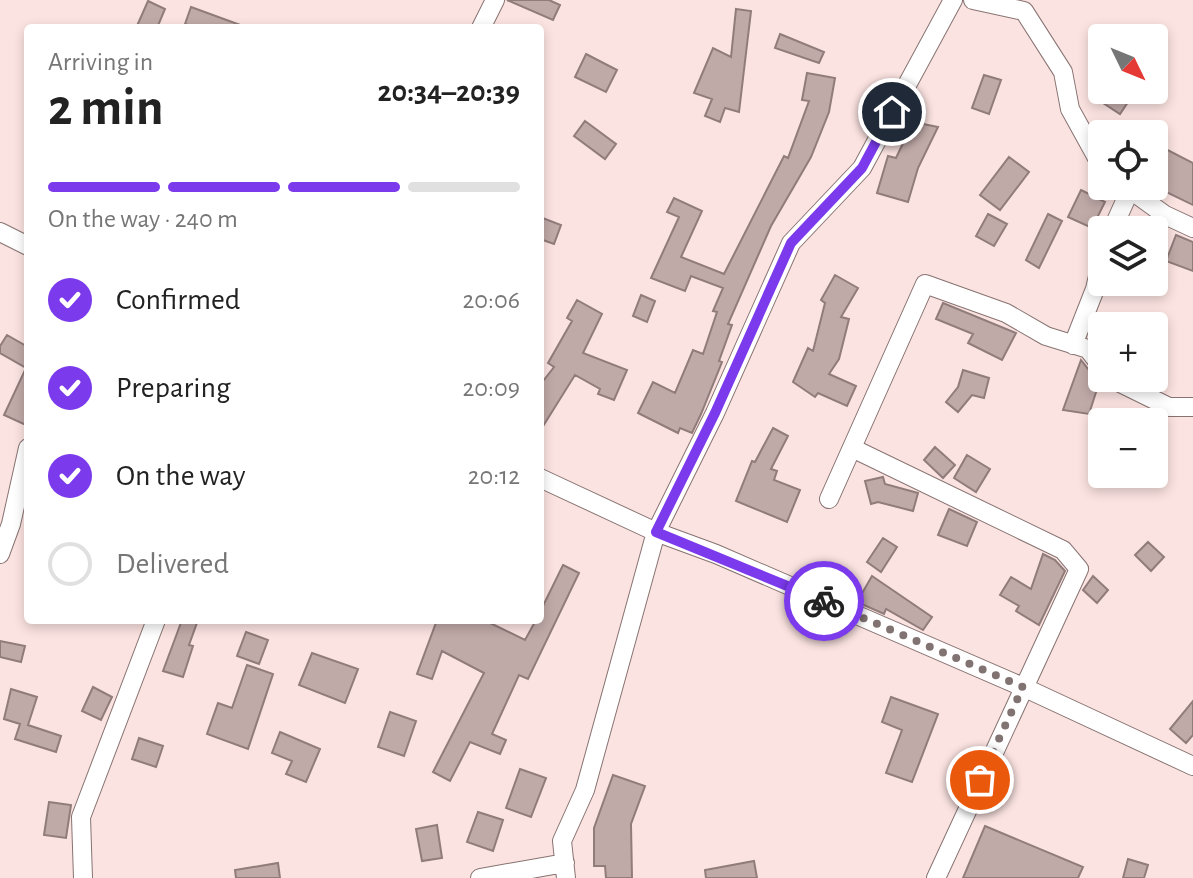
<!DOCTYPE html>
<meta charset="utf-8">
<style>
:root{--surface:#fff;--page:#f6f6f6;--text:#222;--muted:#767676;--line:#e0e0e0;--accent:#7c3aed}
body{margin:0;font-family:"Alegreya Sans",sans-serif;background:var(--page);color:var(--text);height:100vh;display:flex;flex-direction:column;font-size:30px;white-space:nowrap}
*{box-sizing:border-box;margin:0}
p{font-size:26px;color:var(--muted)}
.icon{flex:none;width:44px;height:44px;fill:none;stroke:currentColor;stroke-width:2;stroke-linecap:round;stroke-linejoin:round}
.map{position:relative;flex:1;overflow:hidden}
.panel{position:absolute;left:24px;top:24px;width:520px;height:600px;display:flex;flex-direction:column;background:var(--surface);border-radius:8px;box-shadow:0 4px 12px #0003}
.panel>*{flex:none}
.needle{width:52px;rotate:133deg}
.buttons{position:absolute;left:1088px;top:24px;display:grid;gap:16px}
.buttons a{display:grid;place-items:center;width:80px;height:80px;border-radius:8px;background:var(--surface);box-shadow:0 4px 12px #0003;font-size:40px}
.pin{position:absolute;display:grid;place-items:center;width:68px;height:68px;color:#fff;margin:-34px;border:4px solid #fff;border-radius:50%;box-shadow:0 2px 8px #0007}
.courier{position:absolute;display:grid;place-items:center;width:80px;height:80px;margin:-40px;border:6px solid #7c3aed;border-radius:50%;background:#fff;color:#222;box-shadow:0 2px 10px #0007}
.head em{font-style:normal;font-weight:600}
.head div{display:flex;flex-direction:column-reverse}
.head{display:flex;align-items:center;justify-content:space-between;height:136px;padding:0 24px}
h1{font-size:52px;font-weight:600;line-height:60px}
.bar{display:grid;grid-template-columns:repeat(4,1fr);gap:12px 8px;align-content:center;height:96px;padding:0 24px}
.bar i{height:10px;border-radius:6px;background:var(--line)}
.bar .current{background:var(--accent)}
.bar p{grid-column:span 4}
ol{padding:0 24px;list-style:none}
li{display:flex;align-items:center;gap:24px;height:88px}
li p{margin-inline-start:auto}
li .icon{padding:8px;border-radius:50%;background:var(--accent);color:#fff;stroke-width:4}
li:last-child{color:var(--muted)}
li i{width:44px;height:44px;border:4px solid var(--line);border-radius:50%}
.map>svg:first-child{display:block}
.building{fill:#c0aaa8;stroke:#907c7a;stroke-width:2}
.lines{fill:none;stroke-linecap:round;stroke-linejoin:round}
.street-casing{stroke:#877371;stroke-width:20}
.street{stroke:#fff;stroke-width:18}
.done{stroke:#817372;stroke-width:8;stroke-dasharray:0 14.4}
.route{stroke:#7c3aed;stroke-width:10}
</style>
<div class="map">
<svg width="1193" height="878" viewBox="0 0 1193 878">
<rect width="100%" height="100%" fill="#fbe3e1"/>
<!-- building -->
<path class="building" d="M507 0H549L560 5 553 20Z
M148 1 165 9 157 28H136Z
M191 7 243 26V28H198L185 24Z
M736 9 751 11 739 112 725 108 720 122 705 116 712 99 694 93 713 48 731 57Z
M780 34 824 52 819 63 775 48Z
M586 54 617 70 606 92 575 77Z
M807 73 835 78 829 112 811 157 771 226 728 324 732 325 719 361 722 362 701 414 692 433 680 428 678 433 638 413 653 382 675 393 693 350 703 354 717 312 713 311 723 288 691 276 685 291 651 278 679 217 667 212 674 198 702 211 681 257 724 274 784 156 788 158 809 101 802 100Z
M984 75 1001 80 989 114 972 108Z
M1111 90H1136L1120 114 1103 103Z
M585 121 616 144 605 159 574 136Z
M913 122 938 127 918 168 908 202 877 193 888 156 896 158Z
M1154 143 1193 163V205L1154 186Z
M1009 157 1029 172 1000 210 980 195Z
M1081 190 1105 202 1092 228 1068 217Z
M988 214 1007 224 994 246 976 236Z
M1048 214 1062 221 1039 268 1026 260Z
M540 217 561 225 554 244 540 239Z
M1176 235 1193 242V271L1166 261Z
M835 275 858 288 841 317 849 319 839 359 829 374 856 386 847 406 818 393 815 397 793 382 808 348 813 351 825 303 821 300Z
M641 295 655 301 647 322 633 316Z
M577 300 602 314 583 353 627 370 614 400 598 394 600 389 575 375 540 431V385L554 367 548 363 572 321 567 318Z
M943 303 1016 333 1002 360 968 343 973 334 936 319Z
M7 335 28 347V426L4 415 26 368 0 353V346Z
M1081 360 1099 383 1089 414 1063 410Z
M963 370 989 378 984 398 972 395 958 412 946 402 958 387Z
M773 428 788 436 771 469 777 471 774 480 800 490 787 522 736 501 752 461 755 462Z
M935 447 955 465 943 478 924 460Z
M967 455 990 469 976 492 954 478Z
M883 477 885 484 918 493 913 511 878 502 871 504 865 481Z
M949 509 977 522 967 546 938 535Z
M883 538 897 547 881 572 867 562Z
M1148 542 1164 557 1151 571 1135 555Z
M1043 554 1055 560 1065 571 1039 625 1016 611 1019 606 1000 595 1011 577 1031 589Z
M563 565 579 573 528 679 519 675 492 734 506 740 500 754 470 742 450 781 433 772 484 673 442 651 432 679 417 674 437 620H484L525 640 536 620H540V612Z
M872 576 932 617 923 630 886 609 884 614 857 602Z
M1093 576 1108 590 1097 603 1083 590Z
M182 620H198L189 645 193 646 183 677 163 671Z
M246 632 268 640 259 664 237 656Z
M0 641 25 646 21 662 0 657Z
M312 653 358 669 345 703 299 685Z
M247 665 273 674 248 749 207 734 218 703 232 708Z
M93 687 112 697 101 720 82 711Z
M11 689 37 697 28 725 61 736 56 752 15 739 20 724 4 719Z
M891 697 938 714 912 782 886 773 902 730 882 722Z
M1193 701V735L1186 743 1170 729Z
M390 712 416 721 404 756 378 747Z
M280 732 320 749 306 782 286 774 292 761 272 753Z
M139 738 163 746 156 767 132 759Z
M520 769 546 778 531 817 506 808Z
M613 775 645 786 631 824 632 878H606L605 866H594V828Z
M49 802 71 805 66 838 44 835Z
M478 812 503 820 493 851 467 842Z
M437 825 442 858 422 861 416 829Z
M985 826 1083 867 1078 878H963Z
M1128 859 1148 865 1144 878H1123Z
M754 861 757 878H706L705 870Z
M278 863 280 878H236L235 870Z"/>
<g class="lines">
<defs>
<path id="street" d="M973 0 1024 11 1063 72 1070 109 1102 167
M481 28 495 0
M1125 186 1165 215 1193 228
M1112 230 1130 190
M0 232 28 246
M1073 345 1095 289 1102 259
M1110 378 1169 407H1193
M852 448 1063 550 1079 569 936 878
M540 478 656 532 716 554 1023 687 1193 766
M829 499 925 284 1006 313 1046 336 1088 349 1102 367
M0 554 11 524 28 448
M83 878 81 817 156 620
M480 878 565 863
M566 878 562 841 585 790 656 532 715 413 791 243 862 168 953 0"/>
</defs>
<!-- street casing -->
<use href="#street" class="street-casing"/>
<!-- street -->
<use href="#street" class="street"/>
</g>
<g class="lines">
<!-- done -->
<path class="done" d="M824 601 1023 687 980 780"/>
<!-- route -->
<path class="route" d="M824 601 656 532 715 413 791 243 862 168 892 112"/>
</g>
</svg>
<div class="buttons">
<a><svg class="needle" viewBox="-14 -14 28 28"><path d="M0-13l5 13h-10z" fill="#e53935"/><path d="M0 13l5-13h-10z" fill="#767676"/></svg></a>
<a><svg class="icon" aria-label="locate" viewBox="0 0 24 24"><circle cx="12" cy="12" r="6"/><path d="M12 2v4M12 18v4M2 12h4M18 12h4"/></svg></a>
<a><svg class="icon" aria-label="layers" viewBox="0 0 24 24"><path d="M12 4l9 5-9 5-9-5zM3 14l9 5 9-5"/></svg></a>
<a>+</a>
<a>−</a>
</div>
<div class="pin" style="left:980px;top:780px;background:#ea580c"><svg class="icon" aria-label="bag" viewBox="0 0 24 24"><path d="M5 8h14l-1 12H6zM9 8a3 3 0 0 1 6 0"/></svg></div>
<div class="pin" style="left:892px;top:112px;background:#1f2937"><svg class="icon" aria-label="home" viewBox="0 0 24 24"><path d="M3 11l9-7 9 7M6 9v11h12V9"/></svg></div>
<div class="courier" style="left:824px;top:601px"><svg class="icon" aria-label="bike" viewBox="0 0 24 24"><circle cx="6" cy="16" r="4"/><circle cx="18" cy="16" r="4"/><path d="M6 16l4-8h5l3 8M10 8l3 8H6M13 5h3"/></svg></div>
<section class="panel">
<div class="head"><div><h1>2 min</h1><p>Arriving in</p></div><em>20:34–20:39</em></div>
<div class="bar"><i class="current"></i><i class="current"></i><i class="current"></i><i></i><p>On the way · 240 m</p></div>
<ol>
<li><svg class="icon" aria-label="check" viewBox="0 0 24 24"><path d="M5 12l5 5 9-10"/></svg>Confirmed<p>20:06</p></li>
<li><svg class="icon" aria-label="check" viewBox="0 0 24 24"><path d="M5 12l5 5 9-10"/></svg>Preparing<p>20:09</p></li>
<li><svg class="icon" aria-label="check" viewBox="0 0 24 24"><path d="M5 12l5 5 9-10"/></svg>On the way<p>20:12</p></li>
<li><i></i>Delivered</li>
</ol>
</section>
</div>
